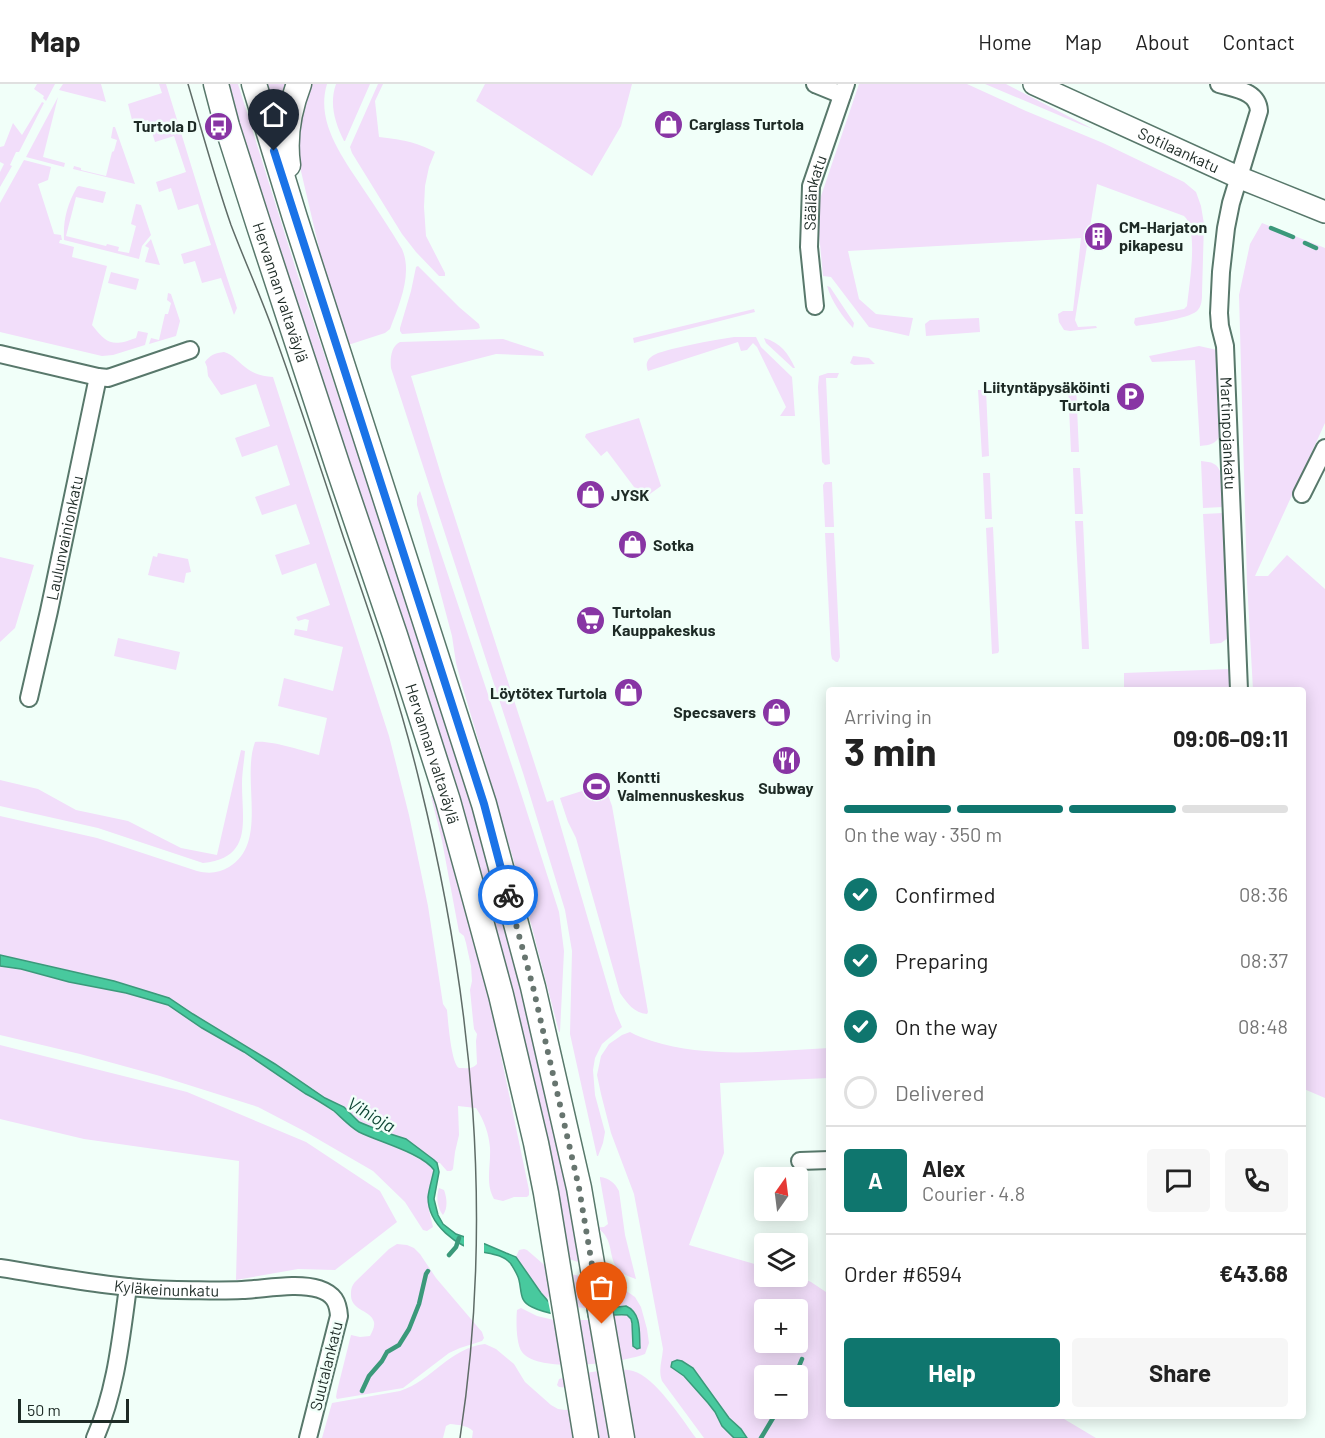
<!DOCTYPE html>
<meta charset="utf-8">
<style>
:root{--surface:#fff;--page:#f6f6f6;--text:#222;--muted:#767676;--line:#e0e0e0;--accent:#0f766e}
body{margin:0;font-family:Barlow,sans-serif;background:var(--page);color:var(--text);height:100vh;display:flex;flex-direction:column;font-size:22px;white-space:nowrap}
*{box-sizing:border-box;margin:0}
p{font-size:20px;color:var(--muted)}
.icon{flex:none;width:33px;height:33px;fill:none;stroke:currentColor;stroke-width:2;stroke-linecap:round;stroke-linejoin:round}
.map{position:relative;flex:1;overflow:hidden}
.drawer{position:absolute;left:826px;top:603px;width:480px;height:732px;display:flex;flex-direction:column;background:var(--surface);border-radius:6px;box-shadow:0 3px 15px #0003}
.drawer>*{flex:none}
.needle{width:39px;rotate:14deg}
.buttons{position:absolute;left:754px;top:1083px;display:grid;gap:12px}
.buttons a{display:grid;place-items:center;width:54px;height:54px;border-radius:6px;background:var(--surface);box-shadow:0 3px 15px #0003;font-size:30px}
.scale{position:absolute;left:18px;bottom:15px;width:111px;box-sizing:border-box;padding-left:6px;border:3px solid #1d2a25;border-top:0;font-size:16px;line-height:21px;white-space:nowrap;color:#1d2a25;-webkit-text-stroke:4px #f1fff9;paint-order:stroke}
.pin{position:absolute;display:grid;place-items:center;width:51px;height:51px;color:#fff;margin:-62px -26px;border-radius:50% 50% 50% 0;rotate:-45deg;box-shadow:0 0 6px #0007}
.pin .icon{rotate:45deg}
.courier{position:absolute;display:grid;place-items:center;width:60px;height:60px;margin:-30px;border:4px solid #1a73e8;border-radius:50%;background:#fff;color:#222;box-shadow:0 2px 8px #0007}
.head em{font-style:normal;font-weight:700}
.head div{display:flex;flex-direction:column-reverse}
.head{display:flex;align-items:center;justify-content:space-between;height:102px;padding:0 18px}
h1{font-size:39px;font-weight:700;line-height:45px}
.bar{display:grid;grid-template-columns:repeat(4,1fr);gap:9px 6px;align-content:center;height:72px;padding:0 18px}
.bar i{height:8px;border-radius:4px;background:var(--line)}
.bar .current{background:var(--accent)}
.bar p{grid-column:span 4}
.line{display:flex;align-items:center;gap:15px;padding:0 18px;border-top:2px solid var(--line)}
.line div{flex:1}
.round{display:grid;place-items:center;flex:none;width:63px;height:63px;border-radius:6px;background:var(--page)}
ol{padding:0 18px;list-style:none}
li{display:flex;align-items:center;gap:18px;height:66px}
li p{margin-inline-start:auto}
li .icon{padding:6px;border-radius:50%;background:var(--accent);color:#fff;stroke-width:4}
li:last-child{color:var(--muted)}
li i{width:33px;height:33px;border:3px solid var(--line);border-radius:50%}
.primary-button{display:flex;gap:12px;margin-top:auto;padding:12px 18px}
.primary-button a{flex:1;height:69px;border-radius:6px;background:var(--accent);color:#fff;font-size:24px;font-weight:700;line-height:69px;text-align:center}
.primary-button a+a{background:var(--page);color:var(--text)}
header{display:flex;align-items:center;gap:36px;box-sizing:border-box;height:84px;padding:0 30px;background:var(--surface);border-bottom:2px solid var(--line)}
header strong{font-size:28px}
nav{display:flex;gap:33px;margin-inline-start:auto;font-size:21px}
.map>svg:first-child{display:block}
.green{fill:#f2defa;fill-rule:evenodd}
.water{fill:#48c99e;stroke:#3b997a;stroke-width:1.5}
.pier{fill:#f1fff9}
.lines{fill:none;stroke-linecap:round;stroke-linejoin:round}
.stream{stroke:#3b997a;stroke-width:4.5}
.minor-casing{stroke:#58786b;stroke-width:20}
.major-casing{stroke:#58786b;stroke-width:24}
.highway-casing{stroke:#58786b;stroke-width:27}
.minor{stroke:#fff;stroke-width:16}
.major{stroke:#fff;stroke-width:21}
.highway{stroke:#fff;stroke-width:24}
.tram{stroke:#5f6c67;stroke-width:1.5}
.done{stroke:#67756f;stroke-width:6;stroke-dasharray:0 10.8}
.route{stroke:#1a73e8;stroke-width:8}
.labels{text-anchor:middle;stroke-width:5;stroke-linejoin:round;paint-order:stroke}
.poi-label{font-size:16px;font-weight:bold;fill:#1d2a25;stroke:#f1fff9;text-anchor:start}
.street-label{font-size:16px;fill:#1d2a25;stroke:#f1fff9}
.water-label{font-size:18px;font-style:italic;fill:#0e4534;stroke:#f1fff9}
</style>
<header>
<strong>Map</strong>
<nav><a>Home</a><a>Map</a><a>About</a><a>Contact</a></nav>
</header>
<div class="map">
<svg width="1325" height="1354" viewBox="0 0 1325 1354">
<rect width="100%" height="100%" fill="#f1fff9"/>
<!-- green -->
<path class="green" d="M37 0H55L46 17 43 14 44 12 34 5Z
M63 0H101L106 18 59 6Z
M159 0H166L207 133 237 224 234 231 221 194 202 199 195 177 184 180 181 170 211 161 198 120 178 126 171 104 159 108 156 98 186 88 174 52 155 58 148 36 133 40 128 20 162 9Z
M227 0H238L298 192 405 511 483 755 590 1144 604 1143 608 1140 600 1095V1093C609 1094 615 1099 619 1107L625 1151 636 1195C601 1185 619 1161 600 1146L591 1145 578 1178 569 1175 559 1114 535 1003 262 122Z
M265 0H290L281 33 276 35Z
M306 0H327C315 39 344 75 364 106 377 125 390 145 402 165 413 190 399 221 390 245L385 249 348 261 327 198 296 66Z
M336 0H370L345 57H344C335 39 329 20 336 0Z
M378 0H383L375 17 379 53C402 56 414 57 435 68L429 83 425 102 424 123 426 152 445 189V192H439L416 168 402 150 352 69 350 63Z
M485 0H632L621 42 592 92 476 17Z
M859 0H967L1026 27 1103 59 1184 98 1196 108 1201 122 1204 140 1202 209C1202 215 1202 222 1197 227 1188 235 1149 240 1136 242L1134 239 1135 234 1184 225 1187 222C1189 202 1199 145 1184 132L1097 100 1075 236 1078 243 1096 242 1097 244 1070 247 1064 246 1059 238 1058 230 1063 227H1073L1081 154 848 167 859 215 876 230 913 234 909 252 869 243 831 193 823 192 818 139 820 115Z
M985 0H1006L1093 45 1082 41Z
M58 13 43 73 65 79 64 83 26 73Z
M42 18 44 19 19 68H16L10 81 12 82 0 103V88L4 80 0 78V63L4 62 13 39 22 51Z
M113 43H115L135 100 73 85 74 82 81 84V86L106 92 112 68 114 67 117 56 111 54Z
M24 76 51 83 48 96 38 100 54 150 61 151 62 156H60L59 159 74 163 72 173 107 182 92 241C107 260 112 263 136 254L138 247 148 249 145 261 113 271 102 272 0 248V119Z
M79 102 106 108 103 119 76 113 66 152 106 162 107 160 119 163 118 167 129 169 136 142 131 140 136 120 141 121 151 151 142 162 139 175 64 156C63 136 67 121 77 103Z
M1262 139 1325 164V339L1255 492H1268L1287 471 1325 505V1014L1304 1005V606H1253L1247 498 1239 211 1250 160Z
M151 155 160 181 145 178 149 164 145 162Z
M418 182 459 223 479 240 480 244 477 245 402 250 400 247V244L411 207 416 183Z
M111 188 139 195 136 206 108 199Z
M827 202 830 203 854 239 853 244C842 232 832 218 827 202Z
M168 209 171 210 180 237 176 252 149 260 151 254 159 256 165 230H168L171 219 167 216Z
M754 225 755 228 751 229 634 259 633 254Z
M979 234 980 248 926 252 925 240 930 236Z
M734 253H756L761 263 792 293 795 332H780L786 323 757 263 753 259 747 266 741 267 738 258 648 287C645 280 647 275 654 271 659 268 666 267 672 265 693 260 713 256 734 253Z
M764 254C781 259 788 269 795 284H793L766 259Z
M503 255 543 268 544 272 496 270 411 292 443 397 547 718 553 716 615 927 622 943 602 960 595 974 593 986 595 1011 605 1048 603 1059 598 1072H597L570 950 572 867 565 826 524 692 391 284C390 275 391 262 400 258Z
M1199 262 1217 266 1220 351C1216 360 1210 361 1200 362L1195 276 1152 278 1149 272Z
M224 268C234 271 237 277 245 283 253 290 263 292 273 293L389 652 409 731 428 822 443 920 447 926C448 936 451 979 459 984 460 984 462 984 463 984 470 985 473 984 477 980L476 957 477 950 474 945 473 936 470 906 472 897 471 882 466 859 464 852 459 848 456 832 442 757 431 712H433L452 774 490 919 529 1106V1111L527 1113H514L503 1117 494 1115C485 1099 491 1082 490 1064 489 1050 484 1036 476 1024L458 1022 459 1051 455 1068 453 1085 451 1087H447L440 1079H437L406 1055 381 1047 359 1038 344 1023 325 1014 275 980 193 930 169 914 114 897 0 871V732L97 754 197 787C209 790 219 789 229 783 269 759 241 696 255 658 271 656 303 667 319 671L327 634 278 622 284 594 333 607 343 563 294 551 295 545 307 547 309 536 305 535 298 537 296 533 330 521 316 479 282 491 275 471 310 460 296 420 262 431 255 413 290 401 277 361 242 373 235 354 270 342 256 300 221 311 208 292 207 283 205 278C210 271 215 269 224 268Z
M853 272 869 274 875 280 854 281 850 279Z
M828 289H839L837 294H826L830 380 825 381 822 378 818 303 819 292Z
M1068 301H1076L1079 368H1071Z
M978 306H986L989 372 982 373Z
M639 334 661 402 643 415 607 367 601 372 585 353 586 350Z
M1201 377C1212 378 1217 379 1221 389L1223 423 1203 424Z
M1073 384H1080L1083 430H1075Z
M983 389H990L992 435H985Z
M825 398H832L834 443H825L823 401Z
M420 407 518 700 559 828 564 867 560 948H559L522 805 460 594 456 579 452 552 417 421V412Z
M1223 429 1228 554 1221 559 1210 560 1203 430Z
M1075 437H1083L1089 565H1082Z
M993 443 999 567 998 569 992 570 986 444Z
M825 449H834L840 573 838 578H836L832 575 831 570Z
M158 469 188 475 191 488 186 489 184 499 148 491 153 472 157 473Z
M0 473 34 481 15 544 0 558Z
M118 554 180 568 176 586 114 572Z
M1230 585 1231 606H1124V589Z
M241 666 245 667C244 678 242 689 242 700 242 737 253 774 203 779L98 744 0 722V696L38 705 76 726 128 737 181 764 217 771Z
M604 700 612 722 648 928 647 930C634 929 627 919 620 909L576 754 568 738 560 714Z
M0 882 21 885 69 898 126 909 168 921 202 944 244 968 306 1010 333 1027 355 1046 404 1067 429 1080 434 1086 429 1108V1126L433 1143 427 1147 423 1146 405 1118 373 1087 304 1047 258 1023 160 992 80 970 0 951Z
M630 948C637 952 644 954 652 957 709 975 771 967 829 964V994L720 999 724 1069 689 1161 765 1183V1192H796L811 1198 829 1210 830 1332H1059L1096 1354H747L741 1345 729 1334 721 1323 708 1307 700 1293 674 1286 684 1292 708 1319 715 1328 722 1342 734 1354H704L662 1297C658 1286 662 1277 663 1265L634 1110 611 1049 601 1010 597 991 601 972 609 960 622 951ZM765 1226H798V1258H765ZM765 1292H798V1324H765Z
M0 961 187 1008 306 1058 380 1107 397 1138 335 1186 298 1185 236 1196 239 1077 84 1055 0 1035Z
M439 1104 444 1106C447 1114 448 1124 443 1131 437 1124 436 1112 439 1104Z
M397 1160 407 1161 414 1164 420 1170 436 1194 482 1248 484 1254 482 1257 460 1264 449 1269 403 1304 337 1315 336 1313 337 1307 351 1251 360 1253 370 1252C372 1248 375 1243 374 1238 371 1226 352 1227 351 1212 351 1206 351 1203 355 1198L389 1165Z
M524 1165 527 1166 549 1185 602 1197 622 1204 635 1213 641 1223 647 1245 649 1259 645 1270C622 1279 538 1290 522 1268 516 1260 516 1236 517 1226L521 1224 537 1232 554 1236 627 1231C634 1238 632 1248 632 1258L640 1264 639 1240 626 1222 584 1227 548 1217 541 1209 516 1173 519 1166Z
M485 1260 496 1265 514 1280 525 1298 551 1321 558 1325 565 1326 576 1324 581 1305 559 1303 557 1301 559 1295C579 1290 614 1282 633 1287 655 1293 682 1335 696 1354H472L473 1347C467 1341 458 1341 450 1340L446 1342 443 1354H322L332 1319 400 1307C432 1297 449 1264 485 1260Z"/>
<!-- water -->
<path class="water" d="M0 871 114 897 169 914 193 930 275 980 325 1014 344 1023 359 1038 381 1047 406 1055 434 1076 437 1079 439 1088 434 1115 438 1131 443 1140 456 1150 485 1160 506 1169 516 1173 541 1209 548 1217 584 1227 626 1222C642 1229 639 1249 640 1264L637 1265 633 1262 632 1239 631 1235 627 1231C613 1230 600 1233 586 1233 570 1233 546 1230 532 1223 519 1217 522 1208 519 1196 518 1191 514 1185 511 1180 504 1171 492 1170 482 1168 457 1163 428 1141 428 1113 429 1105 432 1095 434 1086 422 1069 379 1058 359 1048 350 1043 342 1034 334 1027 325 1021 316 1015 306 1010L244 968 202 944 168 921 126 909 69 898 21 885 0 882Z
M677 1276 682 1277 693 1284 729 1334 741 1345 747 1354H734L722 1342 715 1328 708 1319 684 1292 671 1283 672 1278Z"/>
<!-- pier -->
<path class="pier" d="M464 1149 484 1156V1171L464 1164Z
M547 1212 553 1216 574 1223 586 1224 588 1236H576L551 1231Z"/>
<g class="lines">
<!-- stream -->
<path class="stream" d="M1271 144 1293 153
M1305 159 1316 164
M449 1171 456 1163 459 1154
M795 1292 802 1275
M362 1307 369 1292 382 1277 387 1268 399 1261 409 1245 419 1220 426 1190 428 1187
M761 1354 779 1324"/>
<defs>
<g id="minor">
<path d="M815 0 842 11"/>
<path id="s1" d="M1219 0C1235 5 1258 7 1259 27L1231 119 1226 144 1221 188 1219 229 1220 242 1225 262 1239 606"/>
<path id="s2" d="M815 222 809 163 811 102 846 0"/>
<path d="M0 270 98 293 108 294 190 266"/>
<path d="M1302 410 1325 364"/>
<path id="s3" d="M29 614 49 527 98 293"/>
<path d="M800 1077 830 1076"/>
<path id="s4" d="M0 1184C59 1193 118 1205 177 1206 199 1206 220 1207 242 1206 265 1205 297 1198 319 1205 334 1210 338 1218 339 1232L308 1354"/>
<path d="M95 1354C116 1307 121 1254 128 1203"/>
</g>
<g id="major">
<path id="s5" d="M1034 0 1238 93 1325 128"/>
</g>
<g id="highway">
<path id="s6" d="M216 0 227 42 259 142 338 383 395 551 448 717 472 804 501 911 536 1059 546 1109 586 1354"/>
<path d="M254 0 295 134 484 720 533 903 579 1104 622 1354"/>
<path d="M288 81C284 53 289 26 299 0"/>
</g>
</defs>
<!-- minor casing -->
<use href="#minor" class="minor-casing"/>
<!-- major casing -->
<use href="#major" class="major-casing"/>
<!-- highway casing -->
<use href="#highway" class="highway-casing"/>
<!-- minor -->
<use href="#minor" class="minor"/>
<!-- major -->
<use href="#major" class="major"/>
<!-- highway -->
<use href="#highway" class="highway"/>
<!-- tram -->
<path class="tram" d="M188 0C202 47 215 95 231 141 245 178 262 215 275 252 299 318 321 385 343 452 371 533 400 616 420 700 473 916 494 1133 460 1354"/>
</g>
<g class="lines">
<!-- done -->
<path class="done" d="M508 811 533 903 579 1104 602 1240"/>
<!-- route -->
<path class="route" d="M274 67 484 720 508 811"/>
</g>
<!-- icons -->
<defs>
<symbol id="shop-disc" viewBox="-11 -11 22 22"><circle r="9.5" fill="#8835a4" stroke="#f1fff9"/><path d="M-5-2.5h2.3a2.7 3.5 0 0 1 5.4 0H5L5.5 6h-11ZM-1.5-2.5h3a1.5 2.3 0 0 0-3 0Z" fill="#fff"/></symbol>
<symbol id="bus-disc" viewBox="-11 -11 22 22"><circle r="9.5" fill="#8835a4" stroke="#f1fff9"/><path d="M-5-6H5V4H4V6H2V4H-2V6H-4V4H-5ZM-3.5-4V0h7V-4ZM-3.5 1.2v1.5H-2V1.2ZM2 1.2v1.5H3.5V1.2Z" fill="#fff"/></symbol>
<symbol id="building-disc" viewBox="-11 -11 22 22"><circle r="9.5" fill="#8835a4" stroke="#f1fff9"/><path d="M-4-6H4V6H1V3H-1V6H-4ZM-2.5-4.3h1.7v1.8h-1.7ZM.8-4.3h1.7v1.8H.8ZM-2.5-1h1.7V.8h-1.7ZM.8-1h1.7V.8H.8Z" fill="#fff"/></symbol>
<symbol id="parking-disc" viewBox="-11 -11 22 22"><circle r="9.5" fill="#8835a4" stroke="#f1fff9"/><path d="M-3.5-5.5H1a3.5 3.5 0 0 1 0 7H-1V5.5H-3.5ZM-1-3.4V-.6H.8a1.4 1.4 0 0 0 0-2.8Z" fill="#fff"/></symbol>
<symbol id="supermarket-disc" viewBox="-11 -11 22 22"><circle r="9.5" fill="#8835a4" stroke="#f1fff9"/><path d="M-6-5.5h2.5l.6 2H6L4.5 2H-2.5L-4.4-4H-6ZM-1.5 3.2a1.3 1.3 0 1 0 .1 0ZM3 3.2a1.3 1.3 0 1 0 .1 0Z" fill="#fff"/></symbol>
<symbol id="restaurant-disc" viewBox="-11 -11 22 22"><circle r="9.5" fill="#8835a4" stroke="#f1fff9"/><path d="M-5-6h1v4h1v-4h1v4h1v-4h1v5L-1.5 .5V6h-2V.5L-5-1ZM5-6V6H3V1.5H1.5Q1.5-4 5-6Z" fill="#fff"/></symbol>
<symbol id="stadium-disc" viewBox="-11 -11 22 22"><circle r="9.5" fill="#8835a4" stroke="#f1fff9"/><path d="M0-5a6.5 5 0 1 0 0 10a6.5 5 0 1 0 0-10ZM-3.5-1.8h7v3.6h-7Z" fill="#fff"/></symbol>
</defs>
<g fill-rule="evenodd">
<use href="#shop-disc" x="652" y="24" width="33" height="33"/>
<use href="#bus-disc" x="202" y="26" width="33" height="33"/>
<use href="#building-disc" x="1082" y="136" width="33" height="33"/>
<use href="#parking-disc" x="1114" y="296" width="33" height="33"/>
<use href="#shop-disc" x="574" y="394" width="33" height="33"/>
<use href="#shop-disc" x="616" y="444" width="33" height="33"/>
<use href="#supermarket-disc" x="574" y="520" width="33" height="33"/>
<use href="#shop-disc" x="612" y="592" width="33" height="33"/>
<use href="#shop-disc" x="760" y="612" width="33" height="33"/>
<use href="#restaurant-disc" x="770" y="660" width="33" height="33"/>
<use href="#stadium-disc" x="580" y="686" width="33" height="33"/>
</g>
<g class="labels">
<!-- poi labels -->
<g class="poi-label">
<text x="689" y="46">Carglass Turtola</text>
<text x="197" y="48" text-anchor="end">Turtola D</text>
<text x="1119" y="149">CM-Harjaton<tspan x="1119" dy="18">pikapesu</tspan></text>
<text x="1110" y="309" text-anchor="end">Liityntäpysäköinti<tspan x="1110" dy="18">Turtola</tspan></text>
<text x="611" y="417">JYSK</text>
<text x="653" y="467">Sotka</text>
<text x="612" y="534">Turtolan<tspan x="612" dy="18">Kauppakeskus</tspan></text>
<text x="607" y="615" text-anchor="end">Löytötex Turtola</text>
<text x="756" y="634" text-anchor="end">Specsavers</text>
<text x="617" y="699">Kontti<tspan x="617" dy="18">Valmennuskeskus</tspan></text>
<text x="786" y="710" text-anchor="middle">Subway</text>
</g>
<!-- street labels -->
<g class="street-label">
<text dy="6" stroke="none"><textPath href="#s5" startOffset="159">Sotilaankatu</textPath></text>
<text dy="6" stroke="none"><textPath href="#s2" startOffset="114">Säälänkatu</textPath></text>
<text dy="6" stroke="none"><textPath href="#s6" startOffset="218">Hervannan valtaväylä</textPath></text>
<text dy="6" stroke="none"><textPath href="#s1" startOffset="380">Martinpojankatu</textPath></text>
<text dy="6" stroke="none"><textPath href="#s3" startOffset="164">Laulunvainionkatu</textPath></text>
<text dy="6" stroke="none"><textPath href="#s6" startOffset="704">Hervannan valtaväylä</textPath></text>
<text dy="6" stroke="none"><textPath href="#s4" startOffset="168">Kyläkeinunkatu</textPath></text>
<text transform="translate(326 1282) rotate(-76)" y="6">Suutalankatu</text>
</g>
<!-- water labels -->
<g class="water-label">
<text transform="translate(371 1031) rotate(30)" y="6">Vihioja</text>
</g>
</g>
</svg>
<div class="buttons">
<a><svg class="needle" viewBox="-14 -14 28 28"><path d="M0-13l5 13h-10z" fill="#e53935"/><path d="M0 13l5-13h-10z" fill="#767676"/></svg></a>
<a><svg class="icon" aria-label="layers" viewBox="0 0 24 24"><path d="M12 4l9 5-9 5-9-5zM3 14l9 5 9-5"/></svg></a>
<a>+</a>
<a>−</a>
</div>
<div class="scale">50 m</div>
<div class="pin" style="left:602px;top:1240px;background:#ea580c"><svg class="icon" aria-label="bag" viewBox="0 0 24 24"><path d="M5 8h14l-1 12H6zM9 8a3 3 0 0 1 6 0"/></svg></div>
<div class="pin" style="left:274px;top:67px;background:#1f2937"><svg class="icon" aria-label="home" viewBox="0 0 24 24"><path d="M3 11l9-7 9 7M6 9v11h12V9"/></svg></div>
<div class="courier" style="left:508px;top:811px"><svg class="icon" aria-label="bike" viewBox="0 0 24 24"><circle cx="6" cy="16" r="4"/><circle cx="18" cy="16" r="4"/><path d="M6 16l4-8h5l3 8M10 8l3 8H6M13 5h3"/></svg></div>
<section class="drawer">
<div class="head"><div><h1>3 min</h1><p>Arriving in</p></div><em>09:06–09:11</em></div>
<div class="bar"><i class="current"></i><i class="current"></i><i class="current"></i><i></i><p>On the way · 350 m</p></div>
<ol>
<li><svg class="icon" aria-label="check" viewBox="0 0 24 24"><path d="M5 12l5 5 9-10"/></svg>Confirmed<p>08:36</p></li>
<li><svg class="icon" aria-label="check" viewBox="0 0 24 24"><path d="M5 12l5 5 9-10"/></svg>Preparing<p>08:37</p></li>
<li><svg class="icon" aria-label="check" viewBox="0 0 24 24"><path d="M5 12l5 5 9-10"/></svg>On the way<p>08:48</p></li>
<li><i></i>Delivered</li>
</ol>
<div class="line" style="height:108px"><b class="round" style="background:var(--accent);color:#fff">A</b><div><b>Alex</b><p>Courier · 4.8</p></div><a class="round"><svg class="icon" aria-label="chat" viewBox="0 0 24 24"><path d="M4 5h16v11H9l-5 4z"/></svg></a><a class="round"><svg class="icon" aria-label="phone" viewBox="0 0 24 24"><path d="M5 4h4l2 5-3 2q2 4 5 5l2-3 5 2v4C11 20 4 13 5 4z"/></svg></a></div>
<div class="line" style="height:78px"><div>Order #6594</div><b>€43.68</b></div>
<div class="primary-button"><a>Help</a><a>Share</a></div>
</section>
</div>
